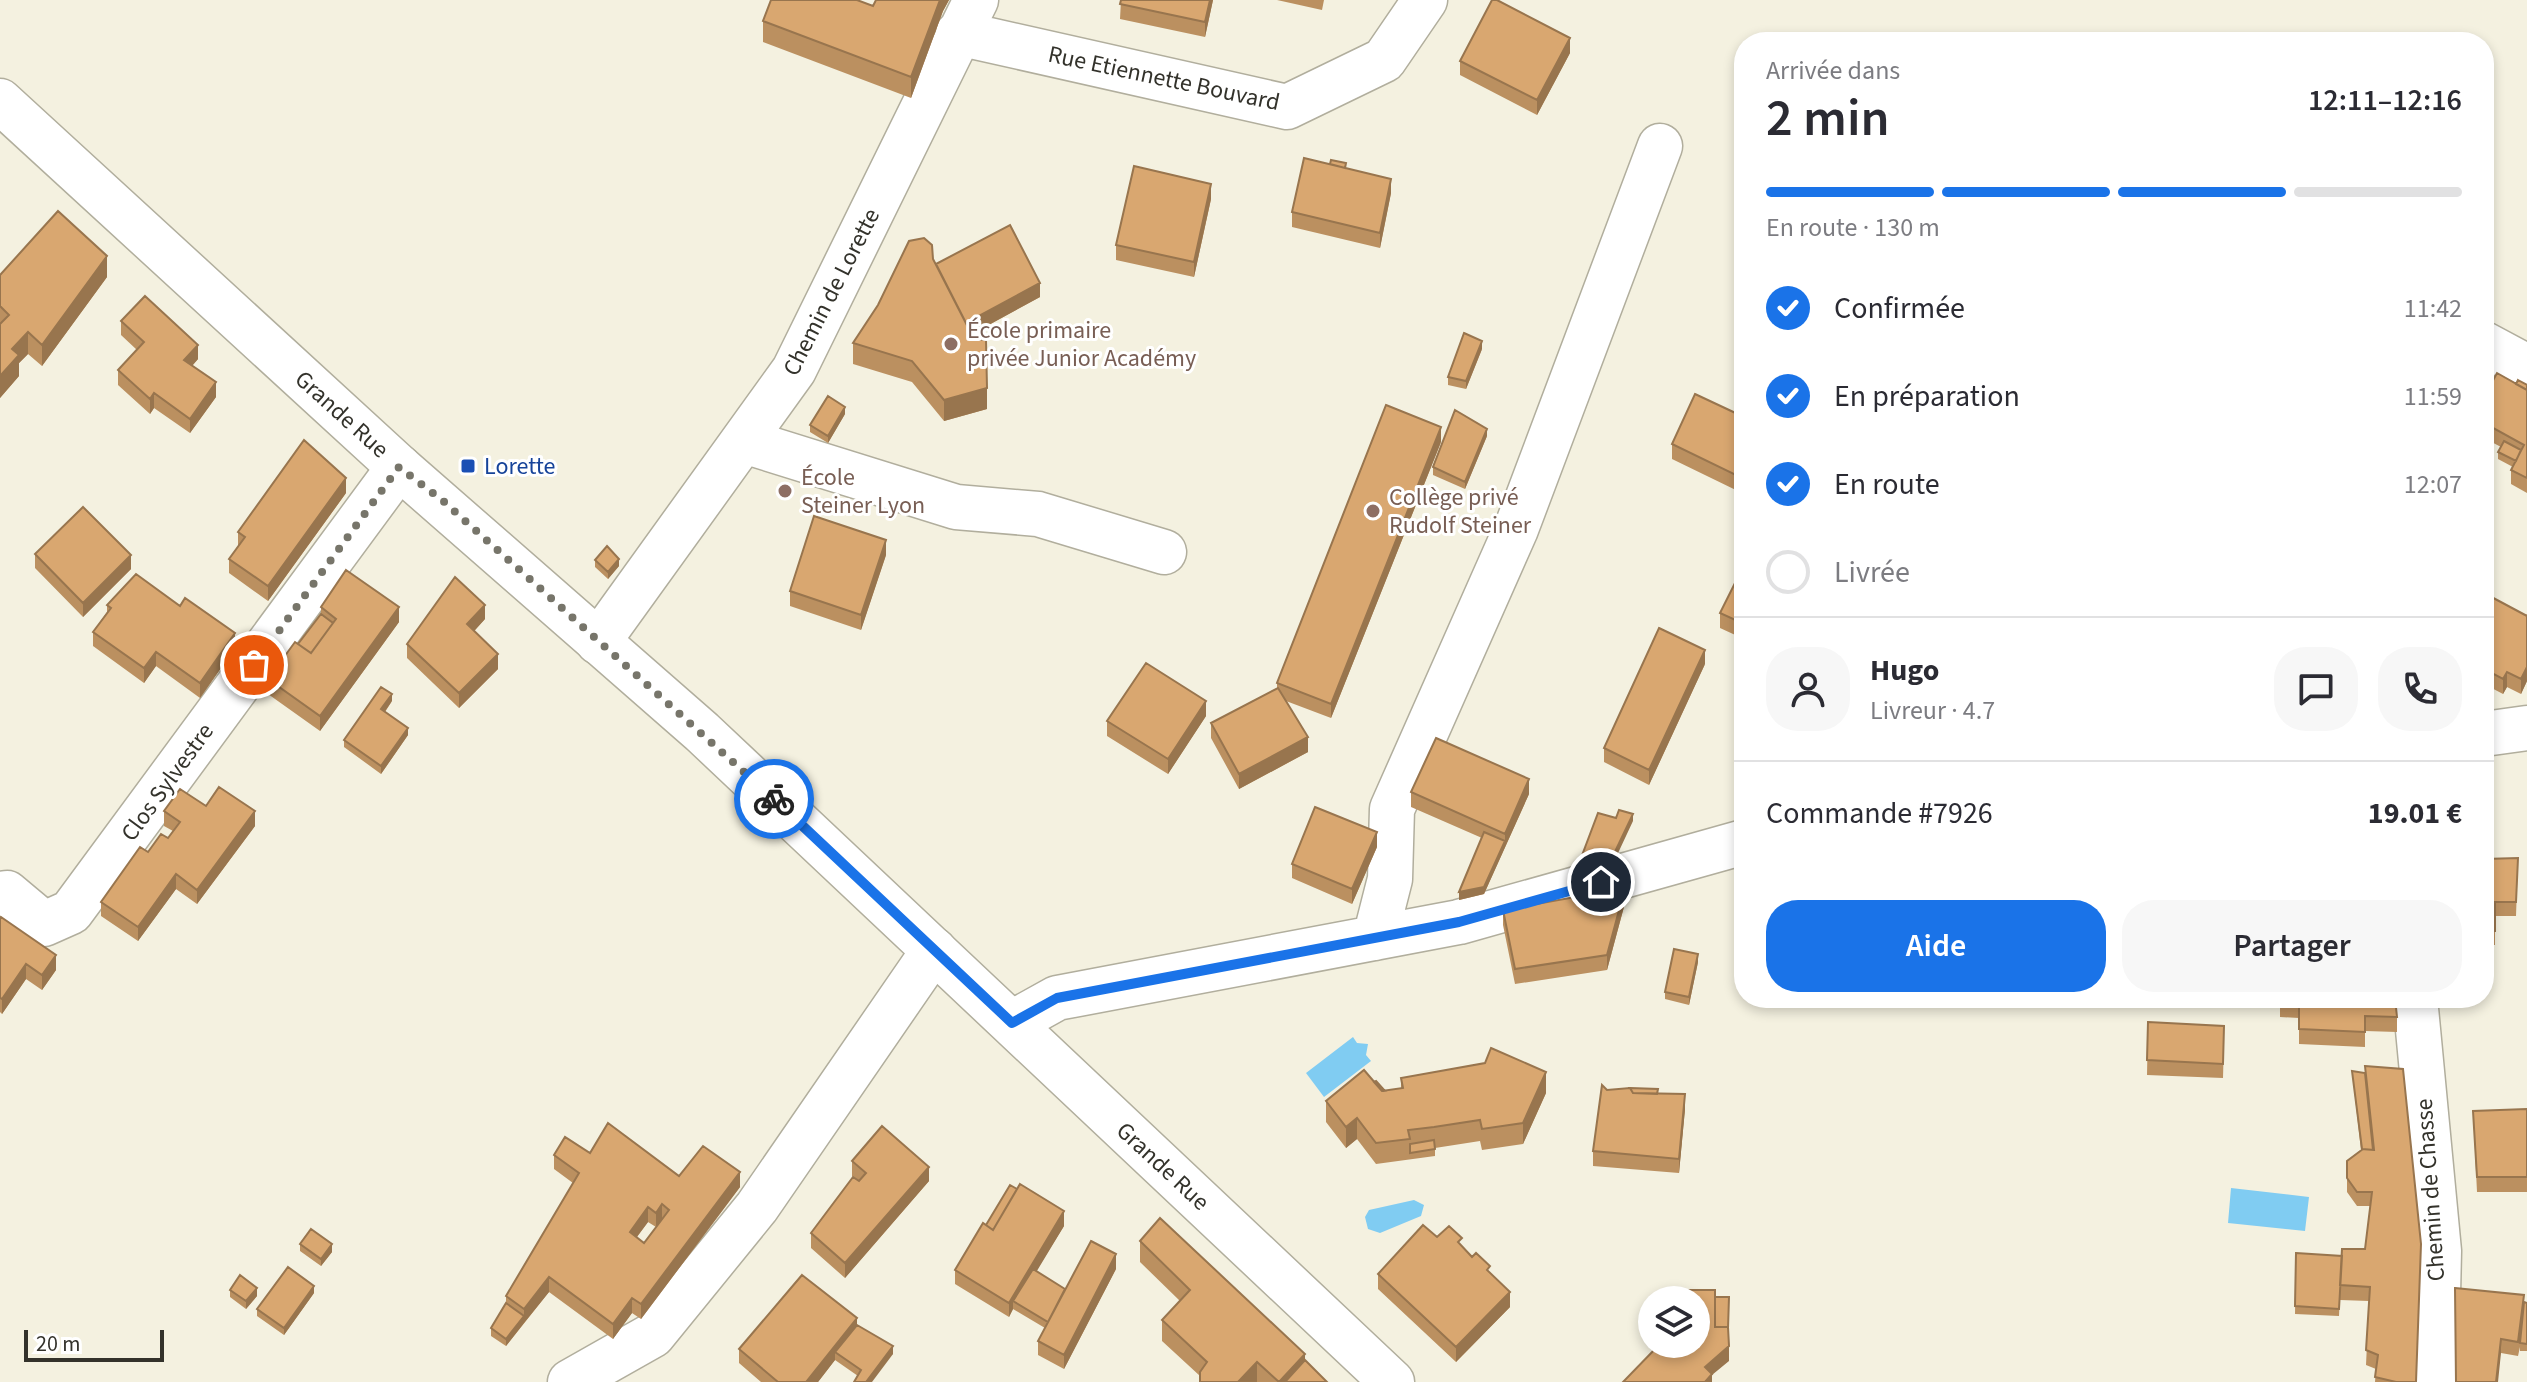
<!DOCTYPE html>
<html lang="fr">
<meta charset="utf-8">
<style>
:root{--surface:#fff;--page:#f7f7f7;--text:#2b2b33;--muted:#7c7c81;--line:#e1e1e2;--accent:#1a73e8}
body{margin:0;font-family:"Source Sans 3",sans-serif;background:var(--page);color:var(--text);height:100vh;display:flex;flex-direction:column;font-size:30px;white-space:nowrap}
*{box-sizing:border-box;margin:0}
p{font-size:26px;color:var(--muted)}
.icon{flex:none;width:44px;height:44px;fill:none;stroke:currentColor;stroke-width:2;stroke-linecap:round;stroke-linejoin:round}
.map{position:relative;flex:1;overflow:hidden}
.side{position:absolute;left:1734px;top:32px;width:760px;height:976px;display:flex;flex-direction:column;background:var(--surface);border-radius:32px;box-shadow:0 4px 12px #0003}
.side>*{flex:none}
.buttons{position:absolute;left:1638px;top:1286px;display:grid;gap:16px}
.buttons a{display:grid;place-items:center;width:72px;height:72px;border-radius:50%;background:var(--surface);box-shadow:0 4px 12px #0003;font-size:40px}
.scale{position:absolute;left:24px;bottom:20px;width:140px;box-sizing:border-box;padding-left:8px;border:4px solid #33322b;border-top:0;font-size:22px;line-height:28px;white-space:nowrap;color:#33322b;-webkit-text-stroke:6px #fff;paint-order:stroke}
.pin{position:absolute;display:grid;place-items:center;width:68px;height:68px;color:#fff;margin:-34px;border:4px solid #fff;border-radius:50%;box-shadow:0 2px 8px #0007}
.courier{position:absolute;display:grid;place-items:center;width:80px;height:80px;margin:-40px;border:6px solid #1a73e8;border-radius:50%;background:#fff;color:#222;box-shadow:0 2px 10px #0007}
.head em{font-style:normal;font-weight:600}
.head div{display:flex;flex-direction:column-reverse}
.head{display:flex;align-items:center;justify-content:space-between;height:136px;padding:0 32px}
h1{font-size:52px;font-weight:600;line-height:60px}
.bar{display:grid;grid-template-columns:repeat(4,1fr);gap:12px 8px;align-content:center;height:96px;padding:0 32px}
.bar i{height:10px;border-radius:6px;background:var(--line)}
.bar .on{background:var(--accent)}
.bar p{grid-column:span 4}
.line{display:flex;align-items:center;gap:20px;padding:0 32px;border-top:2px solid var(--line)}
.line div{flex:1}
.round{display:grid;place-items:center;flex:none;width:84px;height:84px;border-radius:32px;background:var(--page)}
ol{padding:0 32px;list-style:none}
li{display:flex;align-items:center;gap:24px;height:88px}
li p{margin-inline-start:auto}
li .icon{padding:8px;border-radius:50%;background:var(--accent);color:#fff;stroke-width:4}
li:last-child{color:var(--muted)}
li i{width:44px;height:44px;border:4px solid var(--line);border-radius:50%}
.action{display:flex;gap:16px;margin-top:auto;padding:16px 32px}
.action a{flex:1;height:92px;border-radius:32px;background:var(--accent);color:#fff;font-size:32px;font-weight:600;line-height:92px;text-align:center}
.action a+a{background:var(--page);color:var(--text)}
.map>svg:first-child{display:block}
.water{fill:#80ccf2}
.lines{fill:none;stroke-linecap:round;stroke-linejoin:round}
.minor-casing{stroke:#b1ae9d;stroke-width:47}
.major-casing{stroke:#b1ae9d;stroke-width:47}
.minor{stroke:#fff;stroke-width:44}
.major{stroke:#fff;stroke-width:44}
.wall{fill:#bb9060;fill-rule:evenodd}
.shaded-wall{fill:#98754e}
.building{fill:#d9a770;stroke:#98754e;stroke-width:2;fill-rule:evenodd}
.done{stroke:#77756a;stroke-width:8;stroke-dasharray:0 14.4}
.route{stroke:#1a73e8;stroke-width:10}
.education-dot{fill:#8d6e63;stroke:#fff;stroke-width:3}
.transit-dot{fill:#1a4fb4;stroke:#fff;stroke-width:3}
.labels{text-anchor:middle;stroke-width:6;stroke-linejoin:round;paint-order:stroke}
.street-label{font-size:24px;fill:#33322b;stroke:#fff}
.education-label{font-size:24px;fill:#785e54;stroke:#fff;text-anchor:start}
.transit-label{font-size:24px;fill:#164399;stroke:#fff;text-anchor:start}
</style>
<div class="map">
<svg width="2527" height="1382" viewBox="0 0 2527 1382">
<rect width="100%" height="100%" fill="#f4f1e0"/>
<!-- water -->
<path class="water" d="M1353 1037 1357 1043 1368 1044 1366 1055 1371 1061 1324 1097 1306 1073Z
M2231 1188 2309 1197 2305 1231 2228 1223Z
M1414 1200 1424 1205 1421 1216 1380 1233 1368 1229 1365 1217 1369 1210Z"/>
<g class="lines">
<defs>
<path id="minor" d="M958 33 1287 107 1384 60 1425 0
M2484 344 2527 367
M744 441 956 507 1038 514 1164 552
M598 642 794 370 976 0
M2484 734 2527 728
M0 894 7 893 44 924 71 912 399 467
M1375 938 1390 879 1392 809 1516 529 1660 146
M2415 998 2439 1251 2436 1382
M1012 1023 1057 998 1459 922 1744 842
M570 1382 653 1335 757 1207 934 950"/>
<path id="major" d="M0 101 399 467 702 732 1392 1382"/>
</defs>
<!-- minor casing -->
<use href="#minor" class="minor-casing"/>
<!-- major casing -->
<use href="#major" class="major-casing"/>
<!-- minor -->
<use href="#minor" class="minor"/>
<!-- major -->
<use href="#major" class="major"/>
</g>
<!-- wall -->
<path class="wall" d="M876 0H949L943 11 911 98 763 42V21L873 6Z
M1121 0H1213L1205 37 1120 19Z
M1277 0H1324L1322 10Z
M1570 53 1537 115 1460 75V61Z
M1330 164 1346 168 1391 193 1380 248 1292 227V212Z
M1211 199 1194 277 1116 260V245Z
M933 259 936 264 1040 297 972 334 987 409 944 421 912 382 853 364V343Z
M0 275 107 277 42 366 28 354 19 363V376L0 398Z
M121 321 198 359 192 366 216 397 190 433 154 408 150 414 118 385V370L137 350 121 335Z
M1482 349 1466 389 1448 385V377Z
M2527 385V493L2511 484V470L2513 467 2498 459V452L2501 447 2484 438V397Z
M845 414 828 443 810 432V425Z
M1744 417V494L1672 459V444Z
M1487 436 1465 489 1433 475V467Z
M1441 442 1331 718 1286 701 1308 752 1239 789 1211 738V723L1277 688V683Z
M346 493 268 601 229 573V559L238 546V532Z
M35 554 131 569 83 617 35 568Z
M886 555 861 630 790 606V591Z
M595 560 619 566 608 579 595 567Z
M1744 569V639L1720 628V613Z
M2484 593 2526 615 2527 614V681L2521 694 2507 687 2503 694 2484 684Z
M107 605 235 648 200 698 156 666 144 683 93 646V632L107 612Z
M321 607 399 622 320 731 268 694V679L298 644 321 614Z
M485 619 474 631 498 669 459 708 407 658V644Z
M1705 664 1649 785 1604 762V748Z
M392 701 385 712 408 735 381 774 344 747V740Z
M1206 716 1168 774 1107 736V721Z
M1411 792 1529 794 1484 894 1459 900 1482 838 1411 807Z
M206 806 255 826 197 904 176 889 138 941 101 916V902L148 852 168 838 173 831 164 826V811Z
M1377 847 1352 904 1292 878V864Z
M2518 858 2516 916H2495V945H2484V859Z
M1625 903 1607 970 1515 984 1503 925V910Z
M0 919 56 970 42 990 26 979 2 1014 0 1012Z
M1698 962 1689 1005 1665 999V992Z
M2280 998 2397 1017V1032L2365 1031V1047L2299 1044V1018L2280 1017Z
M2148 1022 2224 1041 2223 1078 2147 1075Z
M2365 1066 2416 1382H2375L2376 1369 2366 1365 2369 1301 2340 1300V1294L2339 1316 2295 1314 2296 1253 2342 1256 2365 1249 2370 1206H2357L2347 1192V1161L2361 1150 2352 1071 2365 1073Z
M1401 1078 1546 1093 1523 1144 1482 1150 1480 1141 1435 1148V1156L1376 1164 1357 1139 1346 1148 1326 1122V1101L1374 1082 1385 1091 1401 1089Z
M1607 1090 1658 1094 1685 1109 1679 1173 1593 1166V1151Z
M2527 1109V1192H2477L2473 1111Z
M590 1153 679 1176 740 1187 641 1319 632 1313 613 1339 549 1292 506 1346 491 1336V1328L506 1303V1296L573 1183 554 1169V1155ZM648 1222 656 1227 644 1243 637 1237Z
M852 1161 929 1181 845 1278 811 1248V1233L855 1178 852 1176Z
M986 1225 1064 1226 1036 1271 1065 1289 1116 1269 1064 1369 1038 1355V1341L1045 1328 1013 1309 1009 1317 955 1284V1270Z
M1437 1237 1462 1246 1490 1273 1510 1307 1456 1362 1378 1289V1274Z
M1140 1241 1305 1354V1360L1327 1382H1200V1376L1162 1341V1320L1180 1301 1140 1262Z
M300 1244 332 1252 321 1266 300 1251Z
M230 1290 257 1296 246 1309 230 1297Z
M314 1293 284 1335 257 1316V1309Z
M2524 1302 2527 1303V1351H2520V1347L2518 1356 2501 1353 2456 1382Z
M857 1325 893 1354 858 1376 835 1360 818 1382H761L739 1363V1349Z"/>
<!-- shaded-wall -->
<path class="shaded-wall" d="M940 0H949L943 11 911 98V77Z
M1210 0H1213L1205 37V22Z
M1570 38V53L1537 115V100Z
M1391 179V193L1380 248V233Z
M1211 184V199L1194 277V262Z
M107 256V277L42 366V345Z
M1040 283V297L963 339V324Z
M28 332V354L19 363V376L0 398V376L12 349Z
M1482 341V349L1466 389V381Z
M198 345V359L184 375V360Z
M216 382V397L190 433V419Z
M987 388V409L944 421V400Z
M154 393V408L150 414V399Z
M845 407V414L828 443V436Z
M1441 427V442L1331 718V704Z
M1487 429V436L1465 489V482Z
M346 478V493L268 601V586Z
M886 540V555L861 630V615Z
M131 555V569L83 617V603Z
M619 559V566L608 579V572Z
M485 605V619L467 639V624Z
M399 607V622L320 731V716Z
M235 633V648L200 698V683Z
M1705 650V664L1649 785V770Z
M156 652V666L144 683V668Z
M498 654V669L459 708V693Z
M2527 667V681L2521 694V679Z
M2507 672V687L2503 694V679Z
M392 694V701L381 717V709Z
M1206 701V716L1168 774V759Z
M408 728V735L381 774V766Z
M1308 737V752L1239 789V774Z
M1529 779V794L1484 894 1459 900V892L1505 841V834Z
M255 811V826L197 904V890Z
M1633 814V821L1612 866 1578 873V866Z
M1377 832V847L1352 904V889Z
M176 874V889L138 941V927Z
M1625 888V903L1607 970V955Z
M1698 954V962L1689 1005V997Z
M56 955V970L42 990V975Z
M26 964V979L2 1014V999Z
M1546 1072V1093L1523 1144V1123Z
M1685 1094V1109L1679 1173V1159Z
M1357 1118V1139L1346 1148V1127Z
M929 1167V1181L845 1278V1263Z
M740 1172V1187L641 1319V1304Z
M662 1204V1219L656 1228V1213Z
M648 1207V1222L630 1246V1232Z
M1064 1211V1226L1017 1304 1013 1301V1309L1009 1317V1303Z
M332 1244V1252L321 1266V1259Z
M1116 1254V1269L1064 1369V1355Z
M549 1277V1292L524 1323V1309Z
M314 1286V1293L284 1335V1328Z
M257 1288V1296L246 1309V1301Z
M1510 1292V1307L1456 1362V1347Z
M632 1298V1313L613 1339V1324Z
M524 1316V1323L506 1346V1339Z
M857 1318V1333L835 1352V1360L818 1382H806Z
M2501 1339V1353L2498 1382H2496Z
M893 1346V1354L872 1382H866Z
M1729 1346V1361L1712 1375V1382H1705V1367Z
M1305 1354V1375L1298 1382H1279Z
M1257 1362V1382H1238Z"/>
<!-- building -->
<path class="building" d="M771 0H857L873 6 876 0H940L911 77 763 21Z
M1121 0H1210L1205 22 1120 4Z
M1492 0H1497L1570 38 1537 100 1460 61Z
M1304 158 1391 179 1380 233 1292 212Z
M1331 160 1346 163 1345 168 1330 164Z
M1134 166 1211 184 1194 262 1116 245Z
M58 211 107 256 42 345 28 332 12 349 19 355 0 376V324L9 315 0 306V275Z
M1010 225 1040 283 966 323 936 264Z
M924 238 932 245 933 259 974 339 986 340 987 388 944 400 912 361 853 343 878 305 909 241Z
M145 296 198 345 184 360 216 382 190 419 154 393 150 399 118 370 144 342 121 321Z
M1464 333 1482 341 1466 381 1448 377Z
M2497 373 2527 390V478L2511 470 2524 445 2484 423V397Z
M2518 380 2527 385V390L2516 384Z
M1695 394 1744 417V479L1672 444Z
M828 396 845 407 828 436 810 425Z
M1386 405 1441 427 1331 704 1277 683Z
M1455 410 1487 429 1465 482 1433 467Z
M304 440 346 478 268 586 229 559 245 537 238 532Z
M2504 441 2521 450 2516 461 2498 452Z
M83 507 131 555 83 603 35 554Z
M814 516 886 540 861 615 790 591Z
M607 546 619 559 608 572 595 560Z
M1742 569H1744V624L1720 613Z
M346 570 399 607 320 716 268 679 295 642 311 653 336 619 321 607Z
M136 574 180 606 185 598 235 633 200 683 156 652 144 668 93 632 111 608 107 605Z
M455 577 485 605 467 624 498 654 459 693 407 644Z
M2484 593 2527 616V667L2521 679 2507 672 2503 679 2484 669Z
M321 614 333 623 311 653 298 644Z
M1659 628 1705 650 1649 770 1604 748Z
M1146 663 1206 701 1168 759 1107 721Z
M381 687 392 694 381 709 408 728 381 766 344 740Z
M1278 688 1308 737 1239 774 1211 723Z
M1436 738 1529 779 1505 834 1411 792Z
M219 787 255 811 197 890 176 874 138 927 101 902 140 847 148 852 161 834 168 838 180 822 164 811 180 789 206 806Z
M1315 807 1377 832 1352 889 1292 864Z
M1619 810 1633 814 1612 858 1578 866 1598 813 1616 818Z
M1484 832 1505 841 1484 887 1459 892Z
M2518 858 2516 902H2495V931H2484V859Z
M1625 888 1607 955 1515 969 1503 910Z
M1 917 56 955 42 975 26 964 2 999 0 998V919Z
M1674 949 1698 954 1689 997 1665 992Z
M2280 998H2395L2397 1017 2365 1016V1032L2299 1029V1003H2280Z
M2148 1022 2224 1026 2223 1064 2147 1060Z
M1491 1048 1546 1072 1523 1123 1482 1129 1480 1120 1434 1127 1408 1130 1410 1139 1376 1143 1357 1118 1346 1127 1326 1101 1364 1070 1382 1091 1403 1088 1401 1078 1485 1063Z
M2365 1066 2403 1069 2421 1244 2416 1382H2396L2375 1377 2378 1355 2366 1350 2370 1287 2340 1285 2342 1249H2365L2372 1192H2357L2347 1178V1161L2363 1149 2374 1150Z
M2352 1071 2365 1073 2373 1150 2362 1149Z
M1376 1081 1385 1091H1382L1374 1082Z
M1602 1085 1607 1090 1630 1088 1633 1093 1685 1094 1679 1159 1593 1151Z
M1630 1088 1658 1089 1657 1094 1633 1093Z
M2527 1109V1177H2477L2473 1111Z
M608 1123 679 1176 703 1146 740 1172 641 1304 632 1298 613 1324 549 1277 524 1309 506 1296 579 1173 554 1155 565 1137 590 1153ZM662 1204 669 1210 644 1243 630 1232 648 1207 656 1213Z
M882 1126 929 1167 845 1263 811 1233 853 1177 859 1181 866 1173 852 1161Z
M1434 1140 1435 1149 1410 1153V1144Z
M1020 1184 1064 1211 1009 1303 955 1270 983 1223 993 1230Z
M1010 1185 1017 1189 993 1230 986 1225Z
M1160 1218 1305 1354 1279 1382 1257 1362 1238 1382H1200V1372L1207 1362 1162 1320 1190 1290 1140 1241Z
M1423 1225 1437 1237 1449 1226 1462 1238 1458 1242 1472 1257 1476 1253 1490 1266 1487 1270 1510 1292 1456 1347 1378 1274Z
M311 1229 332 1244 321 1259 300 1244Z
M1091 1241 1116 1254 1064 1355 1038 1341Z
M2296 1253 2342 1256 2339 1309 2295 1306Z
M288 1267 314 1286 284 1328 257 1309Z
M1033 1269 1065 1289 1048 1322 1013 1301Z
M240 1275 257 1288 246 1301 230 1290Z
M802 1275 857 1318 806 1382H778L739 1349Z
M2455 1288 2524 1295 2518 1342 2501 1339 2496 1382H2456Z
M1683 1290H1715V1327H1728L1729 1346 1705 1367 1712 1374 1705 1382H1623L1658 1346 1662 1350 1668 1344H1696V1300H1683Z
M1715 1297H1729L1728 1329V1327H1715Z
M2524 1302 2527 1303V1344L2520 1343Z
M506 1303 524 1316 506 1339 491 1328Z
M857 1325 893 1346 866 1382H854L861 1370 835 1352Z
M1305 1360 1327 1382H1285Z"/>
<g class="lines">
<!-- done -->
<path class="done" d="M254 665 399 467 442 500 774 799"/>
<!-- route -->
<path class="route" d="M774 799 1012 1023 1057 998 1459 922 1601 882"/>
</g>
<!-- markers -->
<g class="education-dot">
<circle cx="951" cy="344" r="8"/>
<circle cx="785" cy="491" r="8"/>
<circle cx="1373" cy="511" r="8"/>
</g>
<rect class="transit-dot" x="460" y="458" width="16" height="16" rx="4"/>
<g class="labels">
<!-- street labels -->
<g class="street-label">
<text transform="translate(1164 78) rotate(12)" y="8">Rue Etiennette Bouvard</text>
<text transform="translate(831 292) rotate(-63)" y="8">Chemin de Lorette</text>
<text transform="translate(342 414) rotate(42)" y="8">Grande Rue</text>
<text transform="translate(167 782) rotate(-54)" y="8">Clos Sylvestre</text>
<text transform="translate(1163 1166) rotate(43)" y="8">Grande Rue</text>
<text transform="translate(2430 1190) rotate(-94)" y="8">Chemin de Chasse</text>
</g>
<!-- education labels -->
<g class="education-label">
<text x="967" y="338">École primaire<tspan x="967" dy="28">privée Junior Académy</tspan></text>
<text x="801" y="485">École<tspan x="801" dy="28">Steiner Lyon</tspan></text>
<text x="1389" y="505">Collège privé<tspan x="1389" dy="28">Rudolf Steiner</tspan></text>
</g>
<!-- transit labels -->
<g class="transit-label">
<text x="484" y="474">Lorette</text>
</g>
</g>
</svg>
<div class="buttons">
<a><svg class="icon" aria-label="layers" viewBox="0 0 24 24"><path d="M12 4l9 5-9 5-9-5zM3 14l9 5 9-5"/></svg></a>
</div>
<div class="scale">20 m</div>
<div class="pin" style="left:254px;top:665px;background:#ea580c"><svg class="icon" aria-label="bag" viewBox="0 0 24 24"><path d="M5 8h14l-1 12H6zM9 8a3 3 0 0 1 6 0"/></svg></div>
<div class="pin" style="left:1601px;top:882px;background:#1f2937"><svg class="icon" aria-label="home" viewBox="0 0 24 24"><path d="M3 11l9-7 9 7M6 9v11h12V9"/></svg></div>
<div class="courier" style="left:774px;top:799px"><svg class="icon" aria-label="bike" viewBox="0 0 24 24"><circle cx="6" cy="16" r="4"/><circle cx="18" cy="16" r="4"/><path d="M6 16l4-8h5l3 8M10 8l3 8H6M13 5h3"/></svg></div>
<section class="side">
<div class="head"><div><h1>2 min</h1><p>Arrivée dans</p></div><em>12:11–12:16</em></div>
<div class="bar"><i class="on"></i><i class="on"></i><i class="on"></i><i></i><p>En route · 130 m</p></div>
<ol>
<li><svg class="icon" aria-label="check" viewBox="0 0 24 24"><path d="M5 12l5 5 9-10"/></svg>Confirmée<p>11:42</p></li>
<li><svg class="icon" aria-label="check" viewBox="0 0 24 24"><path d="M5 12l5 5 9-10"/></svg>En préparation<p>11:59</p></li>
<li><svg class="icon" aria-label="check" viewBox="0 0 24 24"><path d="M5 12l5 5 9-10"/></svg>En route<p>12:07</p></li>
<li><i></i>Livrée</li>
</ol>
<div class="line" style="height:144px"><a class="round"><svg class="icon" aria-label="person" viewBox="0 0 24 24"><circle cx="12" cy="8" r="4"/><path d="M4 21q1-7 8-7t8 7"/></svg></a><div><b>Hugo</b><p>Livreur · 4.7</p></div><a class="round"><svg class="icon" aria-label="chat" viewBox="0 0 24 24"><path d="M4 5h16v11H9l-5 4z"/></svg></a><a class="round"><svg class="icon" aria-label="phone" viewBox="0 0 24 24"><path d="M5 4h4l2 5-3 2q2 4 5 5l2-3 5 2v4C11 20 4 13 5 4z"/></svg></a></div>
<div class="line" style="height:104px"><div>Commande #7926</div><b>19.01 €</b></div>
<div class="action"><a>Aide</a><a>Partager</a></div>
</section>
</div>
